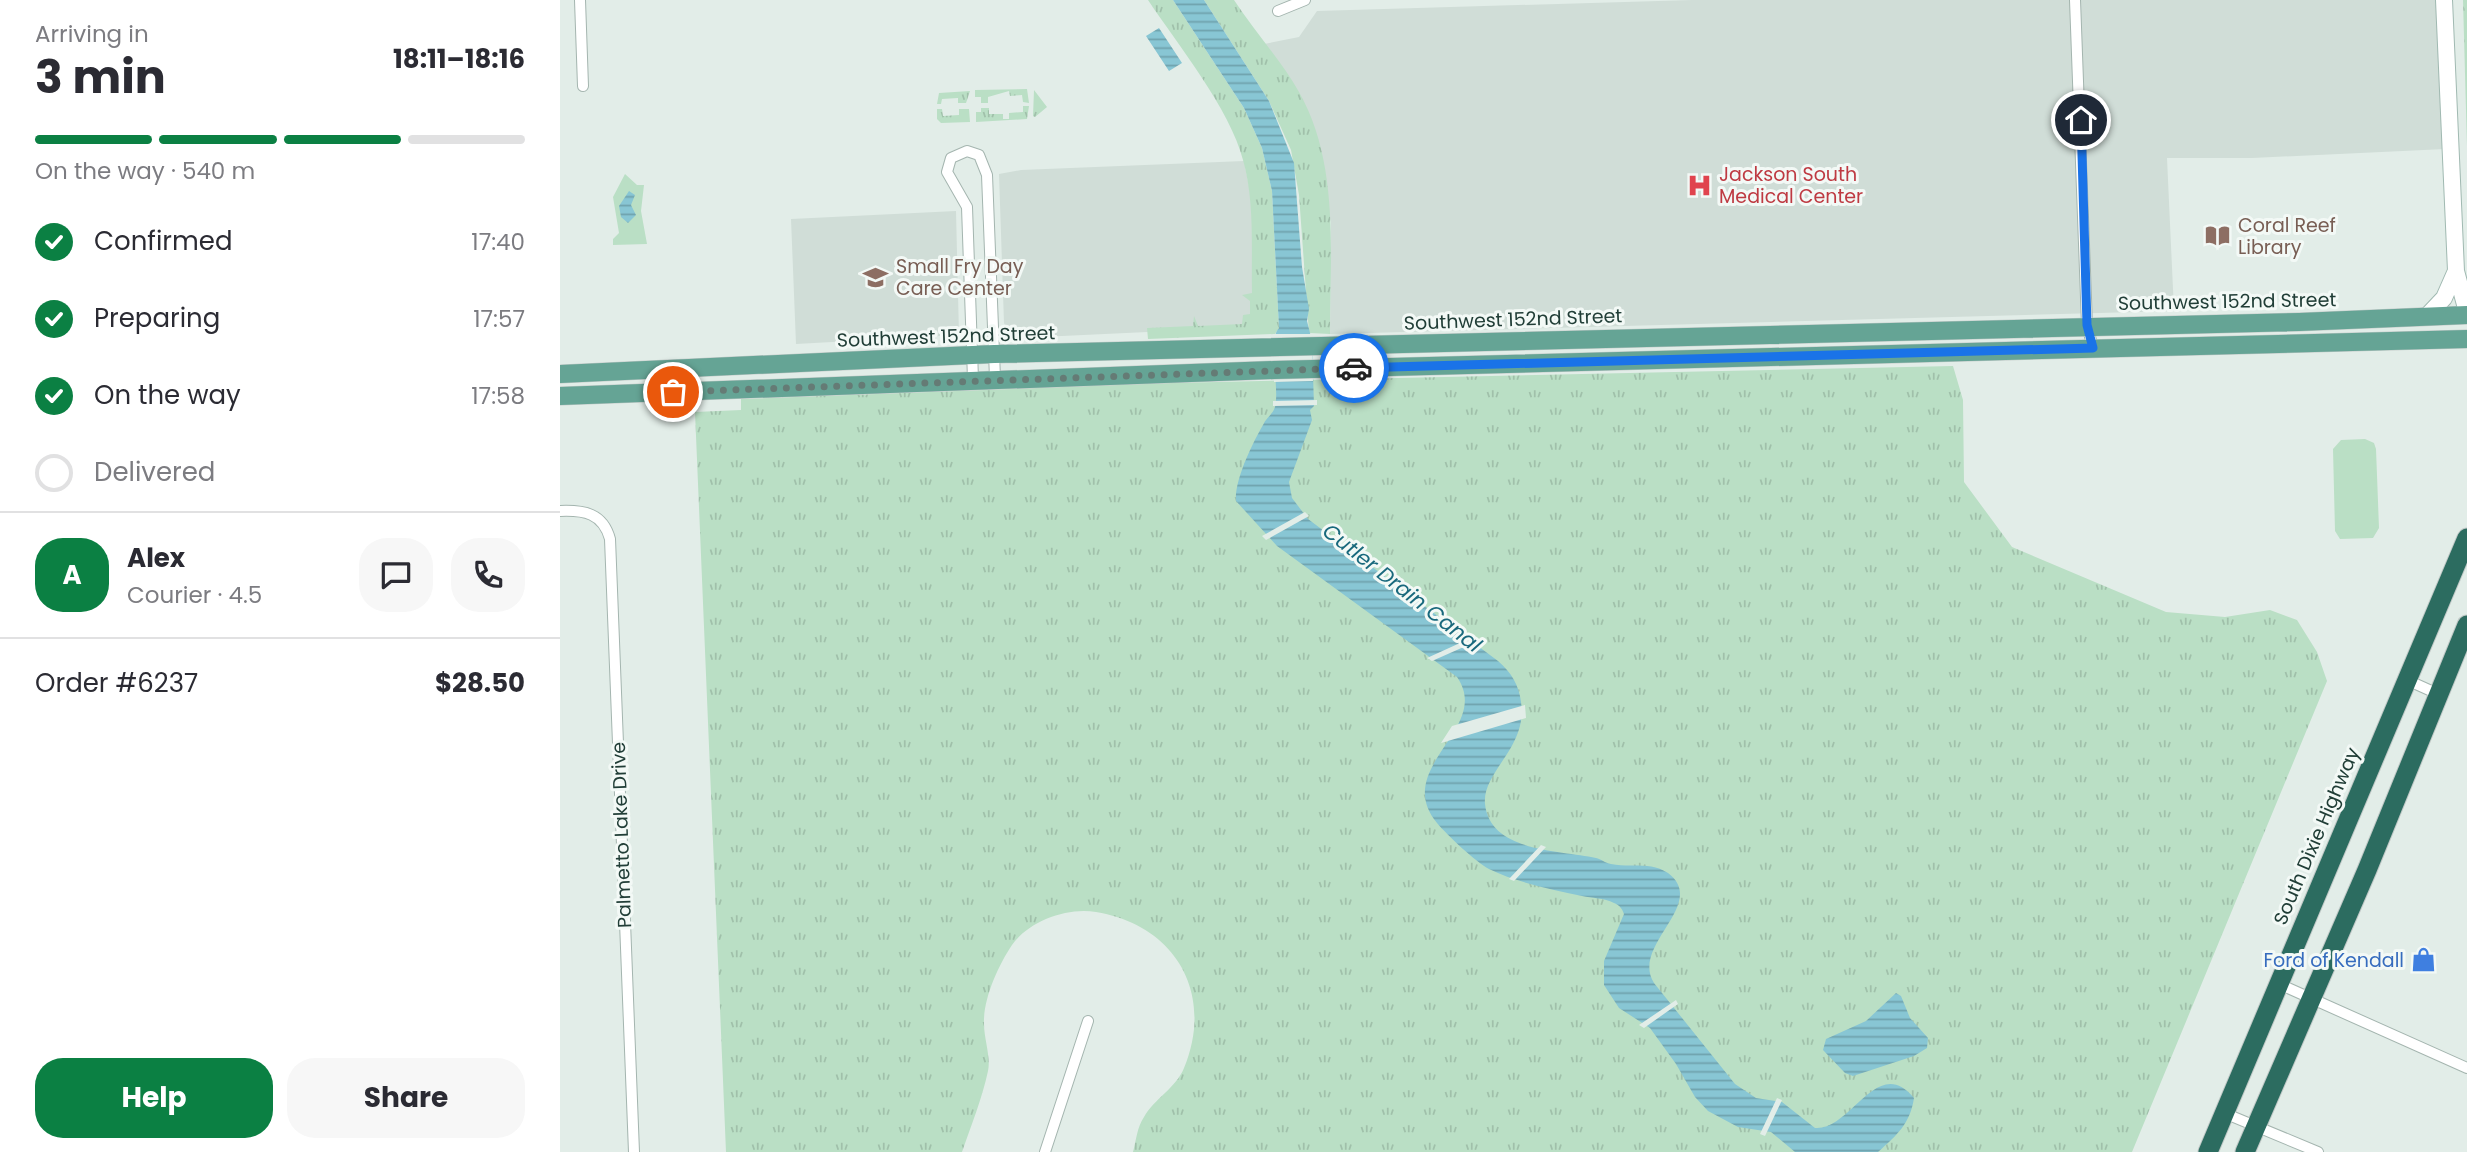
<!DOCTYPE html>
<meta charset="utf-8">
<style>
:root{--surface:#fff;--page:#f7f7f7;--text:#2b2b33;--muted:#7c7c81;--line:#e1e1e2;--accent:#0b8043}
body{margin:0;font-family:Poppins,sans-serif;background:var(--page);color:var(--text);height:100vh;display:flex;flex-direction:column;font-size:26px;white-space:nowrap}
*{box-sizing:border-box;margin:0}
p{font-size:23px;color:var(--muted)}
.icon{flex:none;width:38px;height:38px;fill:none;stroke:currentColor;stroke-width:2;stroke-linecap:round;stroke-linejoin:round}
.map{position:relative;flex:1;overflow:hidden}
.panel{display:flex;flex-direction:column;background:var(--surface);width:560px}
.panel>*{flex:none}
.pin{position:absolute;display:grid;place-items:center;width:60px;height:60px;color:#fff;margin:-30px;border:4px solid #fff;border-radius:50%;box-shadow:0 2px 7px #0007}
.courier{position:absolute;display:grid;place-items:center;width:70px;height:70px;margin:-35px;border:5px solid #1a73e8;border-radius:50%;background:#fff;color:#222;box-shadow:0 2px 9px #0007}
.summary em{font-style:normal;font-weight:700}
.summary div{display:flex;flex-direction:column-reverse}
.summary{display:flex;align-items:center;justify-content:space-between;height:119px;padding:0 35px}
h1{font-size:46px;font-weight:700;line-height:52px}
.bar{display:grid;grid-template-columns:repeat(4,1fr);gap:10px 7px;align-content:center;height:84px;padding:0 35px}
.bar i{height:9px;border-radius:5px;background:var(--line)}
.bar .current{background:var(--accent)}
.bar p{grid-column:span 4}
.line{display:flex;align-items:center;gap:18px;padding:0 35px;border-top:2px solid var(--line)}
.line div{flex:1}
.round{display:grid;place-items:center;flex:none;width:74px;height:74px;border-radius:28px;background:var(--page)}
ol{padding:0 35px;list-style:none}
li{display:flex;align-items:center;gap:21px;height:77px}
li p{margin-inline-start:auto}
li .icon{padding:7px;border-radius:50%;background:var(--accent);color:#fff;stroke-width:4}
li:last-child{color:var(--muted)}
li i{width:38px;height:38px;border:4px solid var(--line);border-radius:50%}
.cta{display:flex;gap:14px;margin-top:auto;padding:14px 35px}
.cta a{flex:1;height:80px;border-radius:28px;background:var(--accent);color:#fff;font-size:28px;font-weight:700;line-height:80px;text-align:center}
.cta a+a{background:var(--page);color:var(--text)}
main{display:flex;flex:1;min-height:0}
.map>svg:first-child{display:block}
.built{fill:#d0ddd7}
.grass{fill:url(#grass-tufts)}
.forest{fill:url(#forest-crowns)}
.pitch{fill:#badfc5}
.water{fill:url(#water-rules)}
.pier{fill:#e2ede8}
.lines{fill:none;stroke-linecap:round;stroke-linejoin:round}
.street-casing{stroke:#a4b5af;stroke-width:12}
.secondary-casing{stroke:#a0b9b1;stroke-width:18}
.primary-casing{stroke:#c1c9c7;stroke-width:19}
.highway-casing{stroke:#c1c9c7;stroke-width:21}
.street{stroke:#fff;stroke-width:10}
.secondary{stroke:#fff;stroke-width:16}
.primary{stroke:#65a495;stroke-width:18}
.highway{stroke:#2c6c60;stroke-width:19}
.done{stroke:#657b75;stroke-width:7;stroke-dasharray:0 12.6}
.route{stroke:#1a73e8;stroke-width:9}
.labels{text-anchor:middle;stroke-width:6;stroke-linejoin:round;paint-order:stroke}
.health-label{font-size:19px;fill:#be3a42;stroke:#f3f9f6;text-anchor:start}
.education-label{font-size:19px;fill:#785e54;stroke:#f3f9f6;text-anchor:start}
.street-label{font-size:19px;fill:#213e37;stroke:#f3f9f6}
.shop-label{font-size:19px;fill:#366cbe;stroke:#f3f9f6;text-anchor:end}
.water-label{font-size:21px;font-style:italic;fill:#19697d;stroke:#f3f9f6}
</style>
<main>
<section class="panel">
<div class="summary"><div><h1>3 min</h1><p>Arriving in</p></div><em>18:11–18:16</em></div>
<div class="bar"><i class="current"></i><i class="current"></i><i class="current"></i><i></i><p>On the way · 540 m</p></div>
<ol>
<li><svg class="icon" aria-label="check" viewBox="0 0 24 24"><path d="M5 12l5 5 9-10"/></svg>Confirmed<p>17:40</p></li>
<li><svg class="icon" aria-label="check" viewBox="0 0 24 24"><path d="M5 12l5 5 9-10"/></svg>Preparing<p>17:57</p></li>
<li><svg class="icon" aria-label="check" viewBox="0 0 24 24"><path d="M5 12l5 5 9-10"/></svg>On the way<p>17:58</p></li>
<li><i></i>Delivered</li>
</ol>
<div class="line" style="height:126px"><b class="round" style="background:var(--accent);color:#fff">A</b><div><b>Alex</b><p>Courier · 4.5</p></div><a class="round"><svg class="icon" aria-label="chat" viewBox="0 0 24 24"><path d="M4 5h16v11H9l-5 4z"/></svg></a><a class="round"><svg class="icon" aria-label="phone" viewBox="0 0 24 24"><path d="M5 4h4l2 5-3 2q2 4 5 5l2-3 5 2v4C11 20 4 13 5 4z"/></svg></a></div>
<div class="line" style="height:91px"><div>Order #6237</div><b>$28.50</b></div>
<div class="cta"><a>Help</a><a>Share</a></div>
</section>
<div class="map">
<svg width="1907" height="1152" viewBox="0 0 1907 1152">
<defs>
<pattern id="grass-tufts" width="24" height="20" patternUnits="userSpaceOnUse" patternTransform="scale(1.75)"><rect width="24" height="20" fill="#badfc5"/><path d="M3 7l-1-3M5 7V3M7 7l1-3M15 17l-1-3M17 17v-4M19 17l1-3" fill="none" stroke="#a0c0aa"/></pattern>
<pattern id="forest-crowns" width="20" height="18" patternUnits="userSpaceOnUse" patternTransform="scale(1.75)"><rect width="20" height="18" fill="#badfc5"/><path d="M2 6a3 3 0 1 1 6 0M12 15a3 3 0 1 1 6 0" fill="none" stroke="#a0c0aa"/></pattern>
<pattern id="water-rules" width="6" height="5" patternUnits="userSpaceOnUse" patternTransform="scale(1.75)"><rect width="6" height="5" fill="#88c6d4"/><path d="M0 2.5h6" fill="none" stroke="#6fa2ad"/></pattern>
</defs>
<rect width="100%" height="100%" fill="#e2ede8"/>
<!-- built -->
<path class="built" d="M1132 0H1877L1885 149 1692 158H1607L1614 311 770 334 771 222 704 44 739 37 757 11Z
M684 161 693 206 694 327 502 336 461 337 448 333 444 323 439 174 461 170Z
M396 211 399 335 236 344 231 219Z"/>
<!-- grass -->
<path class="grass" d="M588 0H613L684 108 702 148 712 191 719 328 715 334 588 339 587 328 633 326 634 316 638 326 682 324 683 315 690 314V301L682 295 692 293C691 250 695 202 683 160 670 109 618 45 588 0Z
M644 0H674C694 31 721 60 739 92 780 164 770 255 770 334L749 333 739 195 731 150 709 101Z
M467 89 469 103 463 102 462 95 450 96 449 91 428 97V103H421V97H415V90Z
M474 90 487 107 475 117 473 116Z
M410 91 406 103H398V98L382 99 381 104H377L379 93Z
M463 106H469L467 119 416 122V112H421V108H429V114H443V119H449V113L463 112Z
M377 109H382L383 116 399 115V109H409L410 122 381 123 377 119Z
M1393 366 1403 400 1404 482 1452 547 1606 612 1665 617 1710 610 1737 620 1757 652 1767 681 1572 1152H573C576 1141 577 1127 584 1117 594 1099 616 1088 624 1068 655 993 615 925 536 912 507 907 469 921 452 945 438 966 423 999 424 1024 424 1039 431 1057 428 1071 422 1099 411 1126 402 1152H166L135 412 181 410V399L612 383Z"/>
<!-- forest -->
<path class="forest" d="M1903 0H1907V147Z"/>
<!-- pitch -->
<path class="pitch" d="M65 174 77 185H84L81 211 87 244 53 245V239L59 233 53 197Z
M1805 439 1814 443 1816 449 1819 528 1813 538 1780 539 1775 531 1773 449 1781 440Z"/>
<!-- water -->
<path class="water" d="M613 0H644L709 101 734 163 742 267 749 309 747 321 752 341 754 406 750 410 752 420 729 482 732 498 748 519 938 661C951 672 959 685 961 702 968 748 922 771 925 804 930 853 1002 850 1036 858 1041 859 1045 863 1051 864 1070 868 1090 861 1108 873 1149 904 1070 945 1094 983L1175 1084 1196 1098 1222 1102 1255 1128C1291 1131 1317 1053 1354 1098 1350 1124 1337 1135 1318 1152H1235L1211 1132 1178 1127 1148 1111 1135 1097 1116 1064 1090 1028 1059 1008 1044 985V961L1064 914C1062 908 1059 905 1054 903 1044 898 1032 898 1022 896 991 889 958 883 929 869 916 862 887 835 877 823 831 767 933 729 897 677L717 546 676 501C674 481 693 442 703 425 706 418 713 414 715 407 720 387 707 340 719 328L712 191 702 148 684 108Z
M599 28 622 63 609 71 586 36Z
M69 191 75 195 71 205 76 215 68 223 61 217 59 206Z
M1336 993 1341 996 1350 1018 1368 1038 1367 1048 1354 1056 1293 1076 1285 1073 1263 1050 1266 1039 1306 1021Z"/>
<!-- pier -->
<path class="pier" d="M713 334H752L753 381 714 382Z
M757 400V405L713 406V401Z
M745 512 749 516 706 540 702 536Z
M911 638 915 642 872 661 867 658Z
M965 705 966 718 881 743 892 726Z
M981 845 986 847 954 881 949 879Z
M1116 1000 1118 1004 1084 1028 1079 1025Z
M1217 1098 1222 1100 1205 1136 1200 1134Z"/>
<g class="lines">
<defs>
<path id="street" d="M20 0 23 86
M1515 0 1527 325 1533 348
M718 11 745 0
M413 379 407 207 387 172 391 158 407 151 419 155 427 175 435 378
M0 511C24 510 43 513 50 539L74 1152
M1847 680 1878 694
M1719 984 1907 1068
M1664 1113 1758 1152
M485 1152 528 1021"/>
<path id="secondary" d="M1884 0 1896 271 1907 312
M1867 316 1884 298 1895 273"/>
<path id="primary" d="M0 374 434 354 1739 322 1907 315
M0 396 714 370 1907 339"/>
<path id="highway" d="M1648 1152 1907 538
M1685 1152 1807 870 1907 625"/>
</defs>
<!-- street casing -->
<use href="#street" class="street-casing"/>
<!-- secondary casing -->
<use href="#secondary" class="secondary-casing"/>
<!-- primary casing -->
<use href="#primary" class="primary-casing"/>
<!-- highway casing -->
<use href="#highway" class="highway-casing"/>
<!-- street -->
<use href="#street" class="street"/>
<!-- secondary -->
<use href="#secondary" class="secondary"/>
<!-- primary -->
<use href="#primary" class="primary"/>
<!-- highway -->
<use href="#highway" class="highway"/>
</g>
<g class="lines">
<!-- done -->
<path class="done" d="M113 392 794 368"/>
<!-- route -->
<path class="route" d="M794 368 1533 348 1527 325 1521 120"/>
</g>
<!-- icons -->
<defs>
<symbol id="hospital-bare" viewBox="-9 -9 18 18"><path d="M-5-5h3v3.5h4V-5h3V5h-3V1.5h-4V5h-3Z" fill="#e0444e" stroke="#f3f9f6" stroke-width="2.5" paint-order="stroke"/></symbol>
<symbol id="library-bare" viewBox="-9 -9 18 18"><path d="M-6-4Q-3-5.5-.7-3.5V5Q-3 3-6 4ZM6-4Q3-5.5 .7-3.5V5Q3 3 6 4Z" fill="#8d6e63" stroke="#f3f9f6" stroke-width="2.5" paint-order="stroke"/></symbol>
<symbol id="school-bare" viewBox="-9 -9 18 18"><path d="M0-5L7-2L0 1L-7-2ZM-4 1L0 2.5L4 1V4Q0 6-4 4Z" fill="#8d6e63" stroke="#f3f9f6" stroke-width="2.5" paint-order="stroke"/></symbol>
<symbol id="shop-bare" viewBox="-9 -9 18 18"><path d="M-5-2.5h2.3a2.7 3.5 0 0 1 5.4 0H5L5.5 6h-11ZM-1.5-2.5h3a1.5 2.3 0 0 0-3 0Z" fill="#3f7fe0" stroke="#f3f9f6" stroke-width="2.5" paint-order="stroke"/></symbol>
</defs>
<g fill-rule="evenodd">
<use href="#hospital-bare" x="1122" y="168" width="35" height="35"/>
<use href="#library-bare" x="1640" y="218" width="35" height="35"/>
<use href="#school-bare" x="298" y="260" width="35" height="35"/>
<use href="#shop-bare" x="1846" y="942" width="35" height="35"/>
</g>
<g class="labels">
<!-- health labels -->
<g class="health-label">
<text x="1159" y="181">Jackson South<tspan x="1159" dy="22">Medical Center</tspan></text>
</g>
<!-- education labels -->
<g class="education-label">
<text x="1678" y="232">Coral Reef<tspan x="1678" dy="22">Library</tspan></text>
<text x="336" y="273">Small Fry Day<tspan x="336" dy="22">Care Center</tspan></text>
</g>
<!-- street labels -->
<g class="street-label">
<text transform="translate(1667 301) rotate(-1)" y="7">Southwest 152nd Street</text>
<text transform="translate(953 319) rotate(-2)" y="7">Southwest 152nd Street</text>
<text transform="translate(386 336) rotate(-2)" y="7">Southwest 152nd Street</text>
<text transform="translate(61 835) rotate(-92)" y="7">Palmetto Lake Drive</text>
<text transform="translate(1756 836) rotate(-67)" y="7">South Dixie Highway</text>
</g>
<!-- shop labels -->
<g class="shop-label">
<text x="1844" y="967">Ford of Kendall</text>
</g>
<!-- water labels -->
<g class="water-label">
<text transform="translate(842 588) rotate(38)" y="7">Cutler Drain Canal</text>
</g>
</g>
</svg>
<div class="pin" style="left:113px;top:392px;background:#ea580c"><svg class="icon" aria-label="bag" viewBox="0 0 24 24"><path d="M5 8h14l-1 12H6zM9 8a3 3 0 0 1 6 0"/></svg></div>
<div class="pin" style="left:1521px;top:120px;background:#1f2937"><svg class="icon" aria-label="home" viewBox="0 0 24 24"><path d="M3 11l9-7 9 7M6 9v11h12V9"/></svg></div>
<div class="courier" style="left:794px;top:368px"><svg class="icon" aria-label="car" viewBox="0 0 24 24"><path d="M5 17H2v-5l4-1 3-4h7l3 4 3 1v5h-3M9 17h6M6 11h13"/><circle cx="7" cy="17" r="2"/><circle cx="17" cy="17" r="2"/></svg></div>
</div>
</main>
